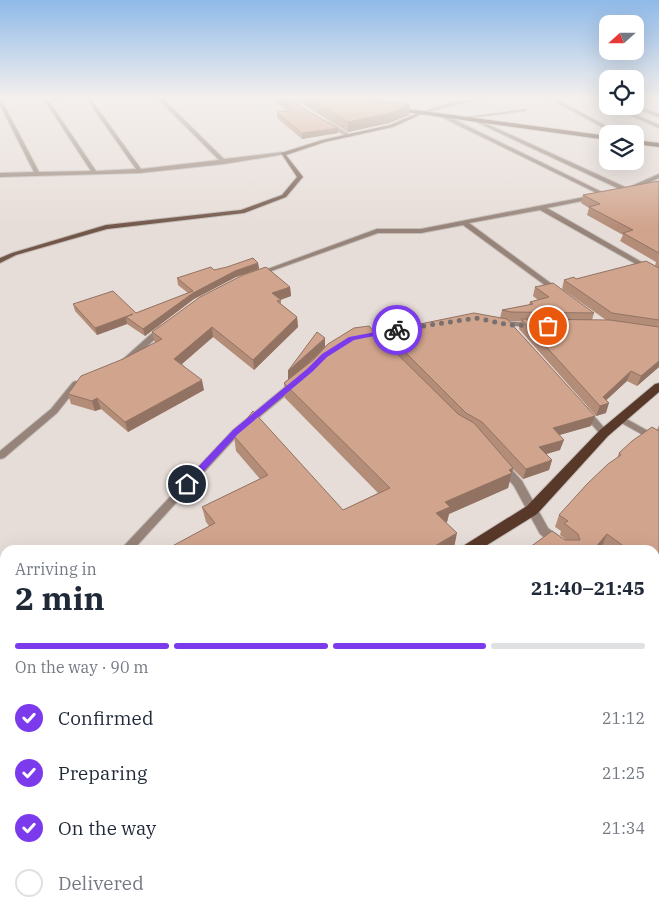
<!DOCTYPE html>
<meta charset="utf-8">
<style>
:root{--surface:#fff;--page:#f6f6f7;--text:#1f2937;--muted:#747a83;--line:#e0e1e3;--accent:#7c3aed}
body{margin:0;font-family:"IBM Plex Serif",serif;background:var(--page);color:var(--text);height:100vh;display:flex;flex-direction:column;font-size:19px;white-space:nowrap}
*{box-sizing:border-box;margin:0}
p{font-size:16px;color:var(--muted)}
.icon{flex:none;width:28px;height:28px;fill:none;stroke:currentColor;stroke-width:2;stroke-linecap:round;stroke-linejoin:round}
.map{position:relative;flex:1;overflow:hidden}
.sheet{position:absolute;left:0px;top:545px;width:660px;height:375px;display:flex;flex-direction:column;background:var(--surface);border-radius:15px 15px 0 0;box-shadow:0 5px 20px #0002}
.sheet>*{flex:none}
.needle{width:32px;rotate:249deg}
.buttons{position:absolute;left:599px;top:15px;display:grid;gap:10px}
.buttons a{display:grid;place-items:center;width:45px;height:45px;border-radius:10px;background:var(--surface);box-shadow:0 5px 20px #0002;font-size:25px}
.pin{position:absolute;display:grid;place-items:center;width:42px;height:42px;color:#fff;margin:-21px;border:2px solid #fff;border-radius:50%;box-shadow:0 1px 5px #0007}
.courier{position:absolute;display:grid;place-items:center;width:50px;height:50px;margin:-25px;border:4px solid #7c3aed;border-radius:50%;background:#fff;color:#222;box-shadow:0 1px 6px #0007}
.head em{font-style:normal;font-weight:800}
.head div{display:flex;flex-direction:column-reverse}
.head{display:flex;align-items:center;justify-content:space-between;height:85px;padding:0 15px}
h1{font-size:32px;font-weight:800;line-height:38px}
.bar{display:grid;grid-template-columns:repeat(4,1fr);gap:8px 5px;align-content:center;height:60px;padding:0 15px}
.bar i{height:6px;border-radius:4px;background:var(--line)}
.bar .on{background:var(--accent)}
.bar p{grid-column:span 4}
ol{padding:0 15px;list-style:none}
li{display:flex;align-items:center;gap:15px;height:55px}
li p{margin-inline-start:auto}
li .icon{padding:5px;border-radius:50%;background:var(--accent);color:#fff;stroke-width:4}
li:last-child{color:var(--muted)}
li i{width:28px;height:28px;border:2px solid var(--line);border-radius:50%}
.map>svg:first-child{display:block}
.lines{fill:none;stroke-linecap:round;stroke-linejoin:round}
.street-casing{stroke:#c4bcb7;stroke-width:2}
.secondary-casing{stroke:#c4bcb7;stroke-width:2}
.primary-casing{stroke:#c4bcb7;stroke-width:2}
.street{fill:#968379;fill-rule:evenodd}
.secondary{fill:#725749;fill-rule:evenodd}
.primary{fill:#583828;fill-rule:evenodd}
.wall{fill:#b48d79}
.shaded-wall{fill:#927363}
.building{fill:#d1a48d;stroke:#927363}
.route{fill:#7c3aed}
.done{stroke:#77706e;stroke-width:5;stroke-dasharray:0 9}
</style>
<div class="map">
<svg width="659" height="920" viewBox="0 0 659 920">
<rect width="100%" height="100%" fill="#e7ddd8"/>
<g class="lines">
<defs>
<path id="street" d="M43 98H47L96 171 136 169 86 98H90L141 169 219 160 157 98H162L224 159 283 152 286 154 224 164 140 173 0 177V173L34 172 0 105V100L2 101 39 172 91 171Z
M476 98H487L450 106 422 114 420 113 447 104Z
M548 98H554L621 134H615Z
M593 98H599L608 102V105Z
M635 105 659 114V117L633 107Z
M610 106H616L659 125V128Z
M527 109 525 111 469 118 467 117Z
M441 115H445L608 195 603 196 441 117Z
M476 119 627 188 659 174V178L630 192H626L474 121Z
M325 122H329L352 136 348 137 325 124Z
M595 195 597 196V198L547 208 659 272V277L540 210 469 223 560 290V294H557L463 225 421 233H378L260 275 254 274 377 229H421Z
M497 321 533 323 537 325 533 327 500 325 496 323Z
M160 326H163L167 328 128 364H122V360Z
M76 381 80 384 57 413 4 458 0 459V451L51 409 73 382Z
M294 381 297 382 298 384 297 386 239 434 133 550H120L233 430 291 382Z
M584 407 587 408 607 431 609 433 607 435H601L581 412 579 410 581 408Z
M621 416 659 437V444L618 421 616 419 618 417Z
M502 462 506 463 522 481 548 528 572 547 574 550H560L540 534 514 486 497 466Z"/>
<path id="secondary" d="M420 112 424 113 393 127 325 142 286 155 303 177 302 178 286 197 244 213 107 229 16 255 0 263V258L12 253 106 225 241 210 282 195 297 177 281 153 322 140 390 125Z"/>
<path id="primary" d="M393 107 608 136V140L391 110Z
M635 140 659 143V147L635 144Z
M659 383V392L608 436 537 514 479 550H461L463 546 527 506 600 430 655 384Z
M99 915H124L122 920H97Z"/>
</defs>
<!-- street casing -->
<use href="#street" class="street-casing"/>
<!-- secondary casing -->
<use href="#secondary" class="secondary-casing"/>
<!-- primary casing -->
<use href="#primary" class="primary-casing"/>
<!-- street -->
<use href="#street" class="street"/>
<!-- secondary -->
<use href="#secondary" class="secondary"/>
<!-- primary -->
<use href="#primary" class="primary"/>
</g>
<!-- wall -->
<path class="wall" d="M271 98H291L301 107 338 133 302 139 277 118V112L288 111Z
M296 98H364L409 115 389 123 348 132 307 107Z
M659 181V367L637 386 627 381 606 400V413L596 416 519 329 521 321H509L591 426 559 435 560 450 546 454 552 460 549 470 523 479 513 469 508 488 449 514 447 522H446L454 548 209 526 206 522 202 507 260 479 236 451 234 436 343 510 378 493 285 398 284 383 325 347 381 337V328L420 324 500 318 502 310 529 305 530 302 538 300 533 296 535 287 594 313 592 320H606L562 289 564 280 576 279 655 266 656 262 620 241 623 235 587 215 589 208 581 203 583 195Z
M258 263 259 269 236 277 194 299 145 336 127 324 97 335 75 311 73 304 136 313 188 293 178 285 177 278 214 270Z
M290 287 291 296 281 300V304L297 317 298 327 254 370 213 337 182 364 204 390 128 432 101 409 95 411 71 404 68 394 123 359 155 343 152 332Z
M659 425V711L655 715V550H607L602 546 565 540H566L560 535 561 531 555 527 559 515 617 458 619 453 657 430Z"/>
<!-- shaded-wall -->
<path class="shaded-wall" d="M52 98H72L52 102Z
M410 105 409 115 389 123 348 132V122Z
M338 128V133L302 139V133Z
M258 263 259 269 236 277 194 299 145 336 143 329 193 293 235 271Z
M290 287 291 296 273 302 272 293Z
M133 314 126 317 127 324 97 335 95 328Z
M297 317 298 327 254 370 253 360Z
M212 327 213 337 176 369 174 359Z
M325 338V348L288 381V371Z
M659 361V367L637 386 641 376Z
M631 371 627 381 600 406 609 403 606 413 596 416 603 397Z
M202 380 204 390 128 432 125 422Z
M97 398 101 409 95 411 92 401Z
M595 416 591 426 549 438 553 428Z
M564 440 560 450 536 457 539 447Z
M552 460 549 470 523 479 526 469Z
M513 468 508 488 449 514 447 522 434 528 436 513 445 502Z
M457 533 454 548 451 550H428Z
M607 534 602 546 598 550H593Z
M659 709V711L655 715V712Z
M17 915H35L29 920H11Z
M286 915H295L289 920H287Z"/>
<!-- building -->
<path class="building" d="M278 98H291L301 107 338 128 302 133 277 112 294 110Z
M308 98H364L410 105 390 113 348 122Z
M659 181V253L623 233 633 230 589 207 600 204 583 195Z
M253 258 258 263 235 271 193 293 143 329 126 317 133 314 95 328 73 304 113 291 136 313 193 291 177 278 211 267 214 270 227 267Z
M646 261 659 268V320L612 313 564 280 574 277 576 279Z
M266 267 290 287 272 293 281 300 277 301 297 317 253 360 212 327 174 359 202 380 125 422 97 398 92 401 68 394 81 376 123 359 162 339 152 332 200 297 243 275Z
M553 283 594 313 511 312 502 310 533 304 530 302 549 297 535 287Z
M474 313 507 319 595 416 553 428 564 440 539 447 552 460 526 469 482 422 466 413 381 328 418 322 420 324Z
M521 319 610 320 659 327V361L641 376 631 371 603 397 609 403 600 406Z
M369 326 458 414 474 423 513 468 509 470 512 473 445 502 450 507 436 513 457 533 428 550H165L215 523 202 507 268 475 234 436 253 411 343 510 390 488 284 383 313 360 328 344 354 328Z
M317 332 325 338 288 371Z
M652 427 659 431V709L655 712V550H629L607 534 593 550H526L552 531 565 540H580L578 534 564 523 568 521 559 515 587 484 608 464 621 455 619 453 632 441Z
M144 546 148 550H139Z
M0 638 5 642V915H17L11 920H0Z
M199 915H242L244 920H193Z"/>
<!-- sky -->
<linearGradient id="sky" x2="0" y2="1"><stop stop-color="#8fbae9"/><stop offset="0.43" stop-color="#f4f0ed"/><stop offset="1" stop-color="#f4f0ed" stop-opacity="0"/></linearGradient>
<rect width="659" height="227" fill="url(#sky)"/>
<!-- route -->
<path class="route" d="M397 328 401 330 400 331 354 340 327 357 312 372 238 434 190 486H184V482L233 430 307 369 322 354 349 337Z"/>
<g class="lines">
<!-- done -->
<path class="done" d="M397 330 476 318 509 325 548 326"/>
</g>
</svg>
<div class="buttons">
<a><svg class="needle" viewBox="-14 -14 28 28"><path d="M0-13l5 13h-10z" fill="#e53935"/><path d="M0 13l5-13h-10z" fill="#747a83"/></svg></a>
<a><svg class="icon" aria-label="locate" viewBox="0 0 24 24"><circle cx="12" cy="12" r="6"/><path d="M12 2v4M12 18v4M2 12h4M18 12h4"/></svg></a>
<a><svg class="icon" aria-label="layers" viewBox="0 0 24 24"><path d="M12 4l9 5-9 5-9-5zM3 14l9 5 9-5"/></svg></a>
</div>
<div class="pin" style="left:548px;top:326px;background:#ea580c"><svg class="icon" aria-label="bag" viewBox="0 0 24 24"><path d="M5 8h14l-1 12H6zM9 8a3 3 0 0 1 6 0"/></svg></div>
<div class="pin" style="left:187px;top:484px;background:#1f2937"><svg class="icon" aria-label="home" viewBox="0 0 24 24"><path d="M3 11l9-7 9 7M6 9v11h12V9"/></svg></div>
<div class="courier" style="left:397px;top:330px"><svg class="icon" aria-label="bike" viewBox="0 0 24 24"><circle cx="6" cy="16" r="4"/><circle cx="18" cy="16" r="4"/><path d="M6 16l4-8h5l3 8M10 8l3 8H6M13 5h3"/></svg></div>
<section class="sheet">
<div class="head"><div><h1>2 min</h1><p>Arriving in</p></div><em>21:40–21:45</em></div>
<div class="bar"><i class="on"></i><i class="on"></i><i class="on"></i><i></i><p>On the way · 90 m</p></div>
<ol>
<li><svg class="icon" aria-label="check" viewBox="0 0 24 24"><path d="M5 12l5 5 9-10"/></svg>Confirmed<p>21:12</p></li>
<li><svg class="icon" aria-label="check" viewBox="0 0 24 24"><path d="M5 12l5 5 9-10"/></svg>Preparing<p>21:25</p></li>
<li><svg class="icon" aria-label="check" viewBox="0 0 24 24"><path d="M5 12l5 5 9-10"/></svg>On the way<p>21:34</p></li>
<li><i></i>Delivered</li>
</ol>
</section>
</div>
